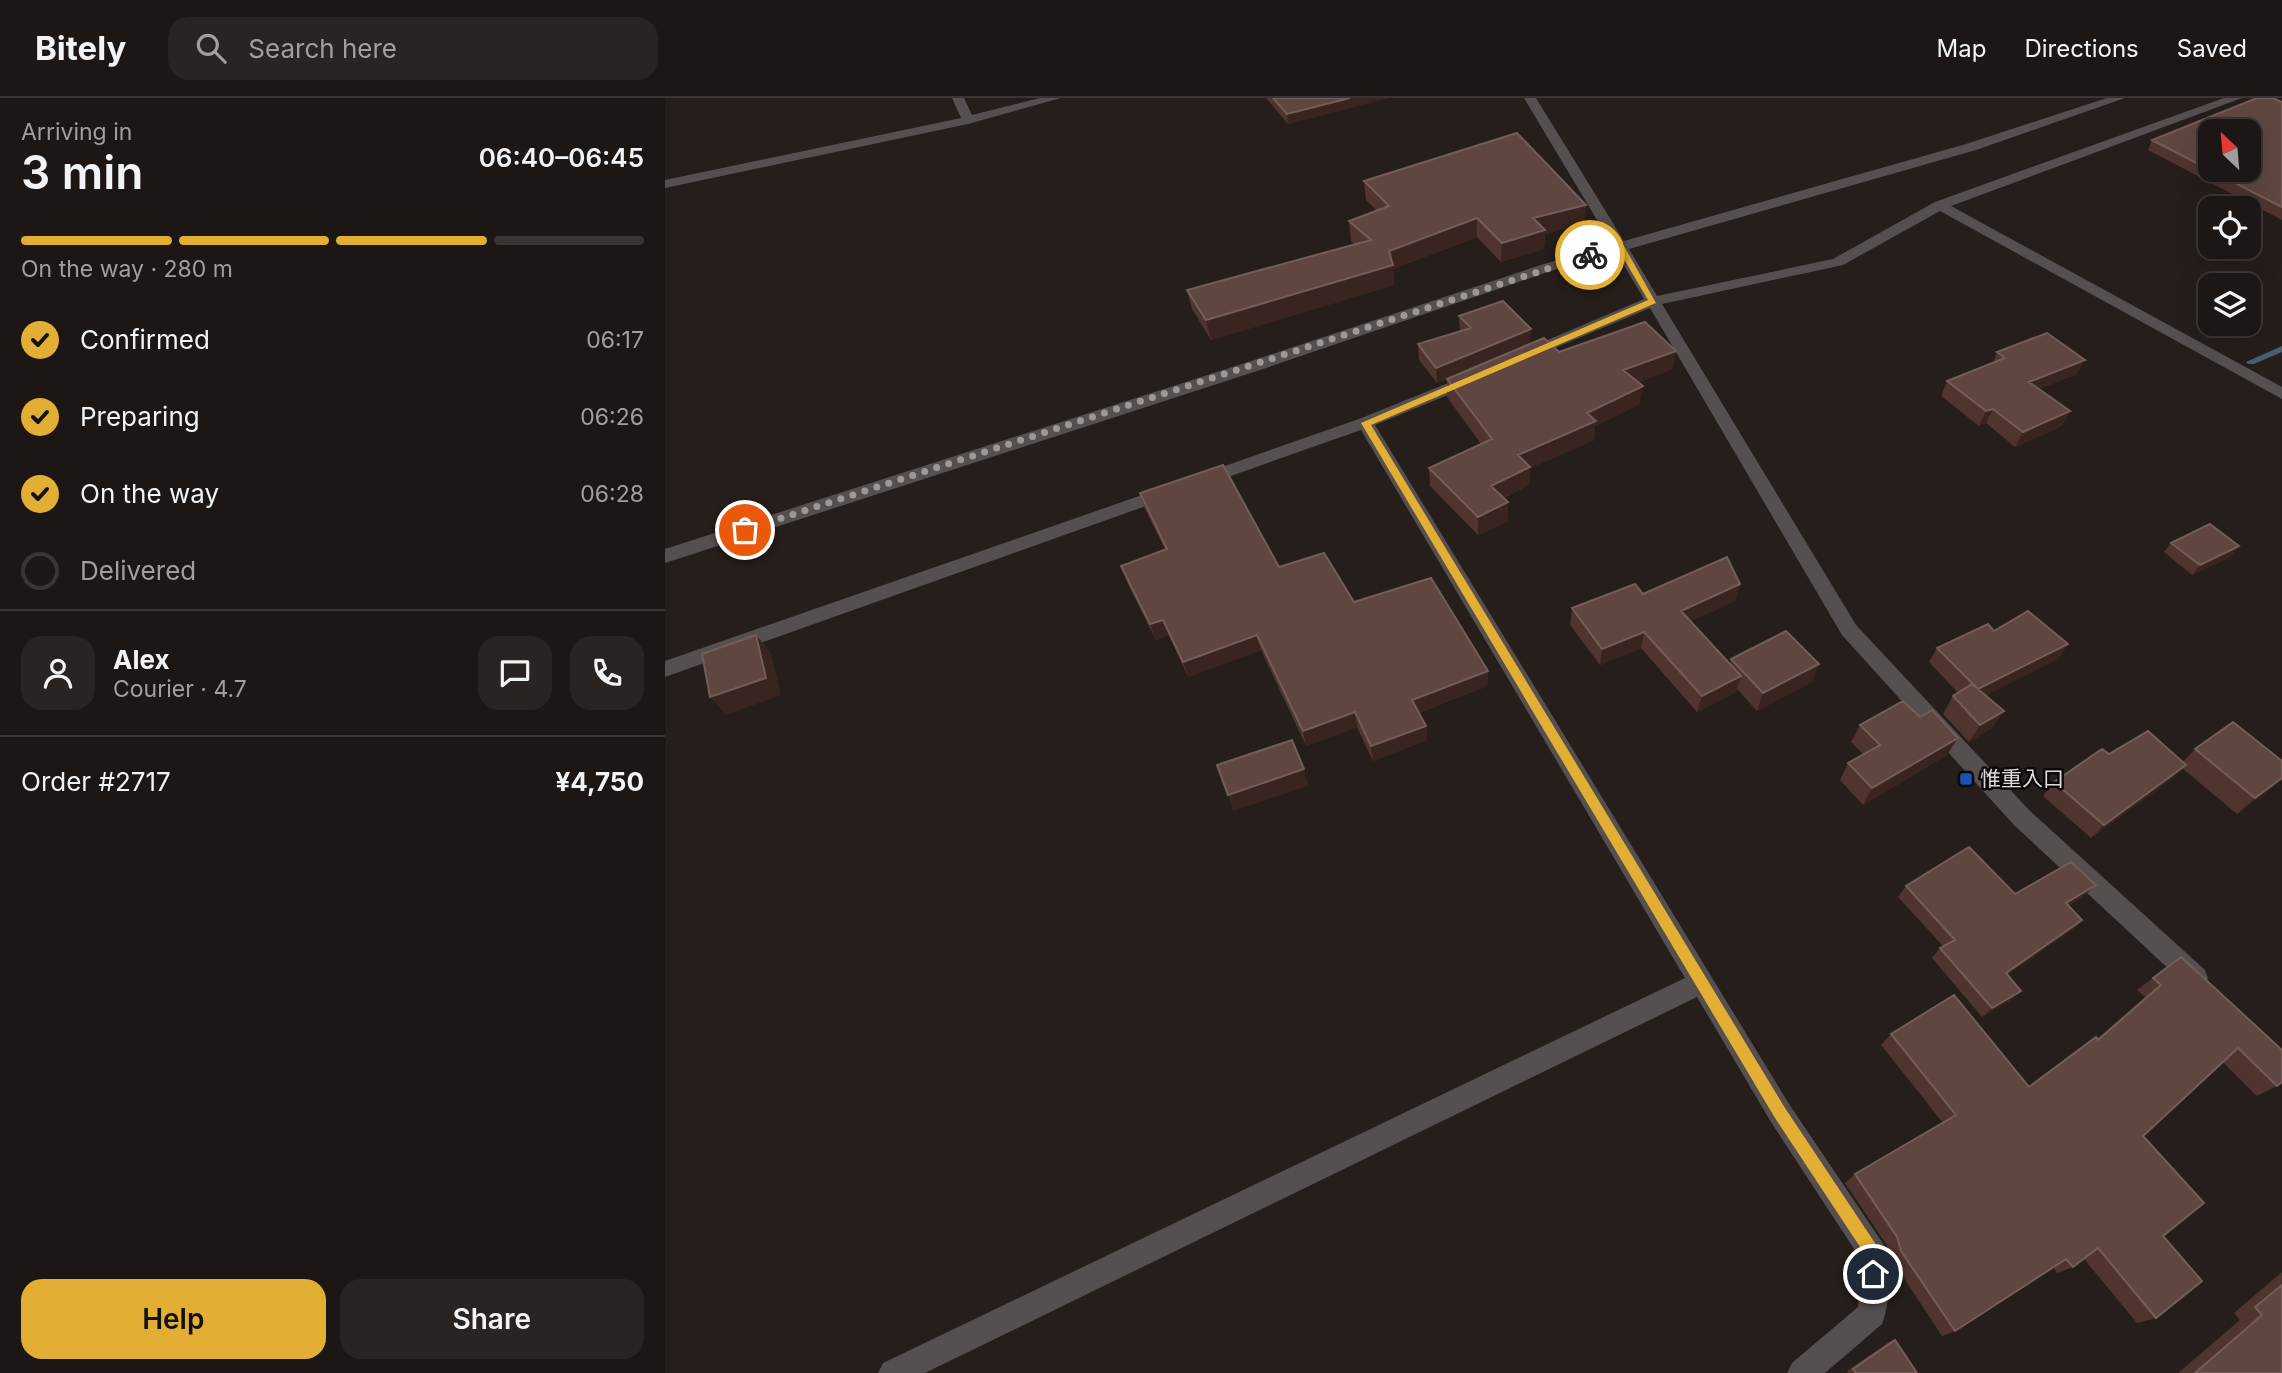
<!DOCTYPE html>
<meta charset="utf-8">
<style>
:root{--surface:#1c1614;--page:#292322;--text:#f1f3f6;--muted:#a09fa0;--line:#3a3534;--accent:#e2af34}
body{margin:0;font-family:Inter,"Noto Sans JP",sans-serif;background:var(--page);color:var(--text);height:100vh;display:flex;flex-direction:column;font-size:26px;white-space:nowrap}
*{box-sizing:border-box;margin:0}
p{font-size:23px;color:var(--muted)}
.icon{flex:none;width:38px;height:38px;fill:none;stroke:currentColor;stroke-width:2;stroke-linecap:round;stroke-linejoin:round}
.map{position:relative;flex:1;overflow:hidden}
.side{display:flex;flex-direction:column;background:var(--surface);width:665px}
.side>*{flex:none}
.needle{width:46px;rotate:334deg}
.buttons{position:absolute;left:1533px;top:21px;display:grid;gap:14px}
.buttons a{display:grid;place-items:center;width:63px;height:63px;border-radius:14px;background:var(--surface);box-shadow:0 7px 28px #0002,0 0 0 2px var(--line);font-size:35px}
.pin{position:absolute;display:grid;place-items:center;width:60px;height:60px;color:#fff;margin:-30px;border:4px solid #fff;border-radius:50%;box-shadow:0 2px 7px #0007}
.courier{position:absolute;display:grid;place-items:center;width:70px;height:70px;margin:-35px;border:5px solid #e2af34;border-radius:50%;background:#fff;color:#222;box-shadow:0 2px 9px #0007}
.headline em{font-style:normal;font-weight:600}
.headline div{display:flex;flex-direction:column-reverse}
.headline{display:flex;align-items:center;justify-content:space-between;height:119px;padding:0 21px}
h1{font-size:46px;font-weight:600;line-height:52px}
.bar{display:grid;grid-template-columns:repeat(4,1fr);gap:10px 7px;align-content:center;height:84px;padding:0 21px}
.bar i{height:9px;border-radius:5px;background:var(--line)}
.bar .current{background:var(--accent)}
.bar p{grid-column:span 4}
.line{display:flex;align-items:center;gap:18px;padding:0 21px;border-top:2px solid var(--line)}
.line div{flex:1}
.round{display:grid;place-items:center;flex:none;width:74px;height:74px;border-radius:21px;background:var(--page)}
ol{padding:0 21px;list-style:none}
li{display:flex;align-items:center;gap:21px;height:77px}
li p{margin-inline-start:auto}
li .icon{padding:7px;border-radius:50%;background:var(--accent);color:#111;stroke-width:4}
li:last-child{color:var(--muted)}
li i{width:38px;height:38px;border:4px solid var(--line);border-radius:50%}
.action{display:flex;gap:14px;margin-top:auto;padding:14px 21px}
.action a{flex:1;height:80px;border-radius:21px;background:var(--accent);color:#111;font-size:28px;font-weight:600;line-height:80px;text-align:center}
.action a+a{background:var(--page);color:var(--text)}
header{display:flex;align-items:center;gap:42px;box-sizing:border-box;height:98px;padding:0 35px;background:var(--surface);border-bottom:2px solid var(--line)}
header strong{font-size:33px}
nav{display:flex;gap:38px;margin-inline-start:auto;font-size:24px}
.search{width:490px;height:63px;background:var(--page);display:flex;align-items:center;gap:18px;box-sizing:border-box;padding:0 24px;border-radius:21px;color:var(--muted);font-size:26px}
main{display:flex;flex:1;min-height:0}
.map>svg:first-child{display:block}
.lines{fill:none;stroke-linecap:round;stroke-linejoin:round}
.stream{fill:#446073;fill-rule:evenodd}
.minor{fill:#55504f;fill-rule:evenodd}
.wall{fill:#50342f}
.shaded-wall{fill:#39241f}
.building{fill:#5f4641;stroke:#735d58;stroke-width:2;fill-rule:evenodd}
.route{fill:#e2af34}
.done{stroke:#9e9895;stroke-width:7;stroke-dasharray:0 12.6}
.transit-dot{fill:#1a4fb4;stroke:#0c0908;stroke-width:2.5}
.labels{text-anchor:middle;stroke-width:5;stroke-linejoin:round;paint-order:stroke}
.poi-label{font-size:21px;fill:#dfdad7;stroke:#0c0908;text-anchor:start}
</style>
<header>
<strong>Bitely</strong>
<div class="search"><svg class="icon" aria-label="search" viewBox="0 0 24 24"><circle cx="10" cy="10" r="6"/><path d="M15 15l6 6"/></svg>Search here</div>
<nav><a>Map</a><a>Directions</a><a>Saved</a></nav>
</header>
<main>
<section class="side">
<div class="headline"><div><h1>3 min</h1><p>Arriving in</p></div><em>06:40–06:45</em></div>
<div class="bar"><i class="current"></i><i class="current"></i><i class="current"></i><i></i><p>On the way · 280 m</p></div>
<ol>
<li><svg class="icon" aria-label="check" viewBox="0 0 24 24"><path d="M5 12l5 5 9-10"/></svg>Confirmed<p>06:17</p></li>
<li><svg class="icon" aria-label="check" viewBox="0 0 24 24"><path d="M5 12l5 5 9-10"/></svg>Preparing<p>06:26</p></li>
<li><svg class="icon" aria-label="check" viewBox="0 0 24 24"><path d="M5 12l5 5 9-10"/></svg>On the way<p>06:28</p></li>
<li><i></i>Delivered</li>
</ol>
<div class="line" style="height:126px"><a class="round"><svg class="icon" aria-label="person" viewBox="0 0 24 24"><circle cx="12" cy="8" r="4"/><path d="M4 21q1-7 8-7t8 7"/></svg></a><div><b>Alex</b><p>Courier · 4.7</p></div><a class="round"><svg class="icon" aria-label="chat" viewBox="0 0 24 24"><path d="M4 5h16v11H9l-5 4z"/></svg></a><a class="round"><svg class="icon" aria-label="phone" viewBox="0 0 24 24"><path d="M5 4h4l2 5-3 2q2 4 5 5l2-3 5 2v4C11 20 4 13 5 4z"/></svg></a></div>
<div class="line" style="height:91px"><div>Order #2717</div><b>¥4,750</b></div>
<div class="action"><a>Help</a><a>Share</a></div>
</section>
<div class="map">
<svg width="1617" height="1275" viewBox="0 0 1617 1275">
<rect width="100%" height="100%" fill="#261e1b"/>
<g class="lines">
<!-- stream -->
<path class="stream" d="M1617 248V254L1589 266H1583L1581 264Z"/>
<!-- minor -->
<path class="minor" d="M287 0H299L307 17 375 0H396L303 26 0 90V82L296 20Z
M859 0H871L959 143 1301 46 1442 0H1460L1311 52 964 151 992 198 1168 161 1270 104 1559 0H1577L1286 108 1617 289V301L1275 113 1178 167 997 206 1191 527 1365 713 1540 872 1543 880 1540 888 1531 891 1522 888 1349 727 1177 537 985 210 866 260H854L852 257 854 254 979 201 951 154 889 172 592 273 0 465V451L580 265 879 166 947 147Z
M808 275 816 280 814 284 710 327 1124 1006 1219 1147C1227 1167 1225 1206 1217 1226L1160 1275H1122L1127 1265 1193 1209 1195 1160 1106 1024 1032 899 260 1275H213L218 1265 1020 880 696 332 543 386H531L528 382 531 378 694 321Z
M503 388 512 394 509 398 0 579V563Z"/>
</g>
<!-- wall -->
<path class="wall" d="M601 0H723L623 26Z
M1617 4V122L1483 52 1487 42Z
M699 83 919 126 880 136 879 151 836 164 812 139 728 171 729 187 546 242 527 211 522 192 690 147 686 143 684 123 712 113 701 102Z
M794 218 865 246 894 254 1008 271 974 284 975 306 930 328 929 342 865 370 864 387 839 400 843 423 813 437 765 388 764 370 816 346 782 299V281L772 285 754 262 753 246 795 234Z
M1332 254 1412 276 1374 291 1405 313 1397 328 1350 349 1321 325 1314 328 1276 298 1282 283 1328 265Z
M475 395 614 469 689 504 823 573 822 588 754 615 761 628 762 642 708 663 692 629 641 648 596 552 523 579 504 537 491 542 462 484 456 468 500 451 480 411Z
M1506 445 1574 448 1567 458 1527 477 1499 454Z
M1075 486 1070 503 1026 523 1065 566 1066 561 1147 584 1092 613 1072 591 1071 594 1032 614 976 550 935 567 905 527 907 510 978 496Z
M1329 533 1403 546 1393 561 1321 597 1339 613 1327 630 1304 644 1278 616 1288 598 1293 595 1264 564 1272 550Z
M1255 619 1282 657 1198 707 1175 682 1183 665 1199 657 1186 644 1195 627Z
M1530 651 1617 663V681L1572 716 1517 670 1507 681 1426 740 1378 698 1389 684 1444 656 1518 664Z
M1431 787 1420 797 1403 808 1417 822 1407 832 1342 877 1356 893 1346 902 1317 919 1267 860 1275 850 1279 849 1233 799 1241 788 1350 796Z
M1516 859 1612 988 1592 998 1558 964 1478 1038 1498 1138 1491 1220 1472 1225 1419 1161 1408 1169 1392 1175 1388 1169 1290 1233 1277 1238 1225 1159 1221 1146 1180 1085 1190 1076 1278 1025 1216 947 1226 936 1364 989 1432 941 1480 899 1472 892Z
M1617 1174V1275H1513L1575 1222 1569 1215Z
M1230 1242 1252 1275H1183L1182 1273 1224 1244Z"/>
<!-- shaded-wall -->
<path class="shaded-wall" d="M685 0H723L623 26 622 16Z
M921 107 919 126 880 136 879 151 836 164 837 145 868 120Z
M812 120V139L728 171 729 187 546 242 541 222Z
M866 231 865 246 772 285 771 270Z
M1011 253 1008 271 956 291 958 272Z
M1420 262 1412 276 1356 298 1364 284Z
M978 288 975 306 930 328 929 342 865 370 864 387 826 406V388L853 357 922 315Z
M1328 311 1321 325 1314 328 1321 313Z
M1405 313 1397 328 1350 349 1358 334Z
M843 404V423L813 437V419Z
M1574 448 1567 458 1527 477 1535 467Z
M1075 486 1070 503 1013 529 1016 513Z
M498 522 504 537 491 542 485 526Z
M979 534 976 550 935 567 937 551Z
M91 537 106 555 116 597 61 617 45 599Z
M592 537 596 552 523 579 518 564Z
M1403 546 1393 561 1304 606 1313 592Z
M1154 566 1147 584 1092 613 1098 595Z
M823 573 822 588 748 617 747 602Z
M1076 578 1071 594 1032 614 1037 598Z
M1339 613 1327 630 1304 644 1315 627Z
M690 614 692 629 641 648 638 633Z
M761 628 762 642 708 663 706 648Z
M1293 640 1282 657 1198 707 1207 690Z
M1521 667 1507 681 1426 740 1439 727Z
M639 671 643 688 568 713 563 697Z
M1617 680V681L1609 688 1572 716 1590 700Z
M1431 787 1420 797 1390 815 1401 805Z
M1417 822 1407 832 1331 885 1341 875Z
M1356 893 1346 902 1317 919 1327 910Z"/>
<!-- building -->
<path class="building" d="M608 0H685L622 16Z
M1592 0H1608L1617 4V109L1487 42ZM1545 33H1584V72H1545Z
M852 35 921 107 868 120 880 132 837 145 812 120 724 153 728 167 541 222 522 192 706 142 684 123 724 108 699 83Z
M838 203 866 231 771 270 753 246 806 230 794 218Z
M980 224 1011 253 958 272 978 288 922 315 931 323 853 357 865 369 826 388 843 404 813 419 764 370 827 341 782 281 879 240 894 254Z
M1382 235 1420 262 1364 284 1405 313 1358 334 1328 311 1321 313 1282 283 1340 260 1332 254Z
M558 367 614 469 659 455 689 504 766 480 823 573 747 602 761 628 706 648 690 614 638 633 592 537 518 564 498 522 485 526 456 468 502 451 475 395Z
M1545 426 1574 448 1535 467 1506 445Z
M1062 459 1075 486 1016 513 1076 578 1037 598 979 534 937 551 907 510 970 486 978 496Z
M1363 513 1403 546 1313 591 1272 550 1323 526 1329 533Z
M1121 533 1154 566 1098 595 1066 561Z
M91 537 101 580 45 599 37 556Z
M1307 586 1339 613 1315 627 1288 598Z
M1238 603 1255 619 1267 612 1293 640 1207 690 1183 665 1215 647 1195 627Z
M1568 624 1617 663V680L1590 700 1530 651Z
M1483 633 1521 667 1439 727 1389 684 1437 651 1444 656Z
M627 642 639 671 563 697 552 667Z
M1304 749 1350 796 1406 764 1431 787 1401 805 1417 822 1341 875 1356 893 1327 910 1275 850 1290 842 1241 788Z
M1516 859 1617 952V984L1612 988 1573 950 1478 1038 1539 1105 1498 1138 1537 1183 1491 1220 1433 1150 1408 1169 1401 1161 1290 1233 1236 1153 1232 1139 1190 1076 1291 1017 1226 936 1289 897 1364 989 1431 939 1433 942 1496 887 1488 880Z
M1617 1187V1275H1530L1597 1217 1590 1209Z
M1230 1242 1252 1275H1191L1188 1271Z"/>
<!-- route -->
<path class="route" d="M955 146 959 148 991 205 706 327 1120 1010 1214 1151 1216 1157 1214 1182 1208 1184 1203 1182 1201 1158 1110 1020 696 325 983 202 953 151 925 160 921 157Z"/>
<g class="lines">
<!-- done -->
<path class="done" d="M80 432 925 157"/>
</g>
<!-- markers -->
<rect class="transit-dot" x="1294" y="674" width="14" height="14" rx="3.5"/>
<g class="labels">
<!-- poi labels -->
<g class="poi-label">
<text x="1315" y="688">惟重入口</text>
</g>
</g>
</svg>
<div class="buttons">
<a><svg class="needle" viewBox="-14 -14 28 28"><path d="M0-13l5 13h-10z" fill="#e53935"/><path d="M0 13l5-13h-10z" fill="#a09fa0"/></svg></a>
<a><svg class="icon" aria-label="locate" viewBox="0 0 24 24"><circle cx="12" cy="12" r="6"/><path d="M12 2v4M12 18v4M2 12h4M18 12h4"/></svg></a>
<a><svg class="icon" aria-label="layers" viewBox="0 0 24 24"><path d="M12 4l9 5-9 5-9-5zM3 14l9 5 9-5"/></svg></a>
</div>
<div class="pin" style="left:80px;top:432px;background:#ea580c"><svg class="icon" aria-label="bag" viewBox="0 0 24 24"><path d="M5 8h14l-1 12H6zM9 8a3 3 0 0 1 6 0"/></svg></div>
<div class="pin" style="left:1208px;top:1176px;background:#1f2937"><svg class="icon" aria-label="home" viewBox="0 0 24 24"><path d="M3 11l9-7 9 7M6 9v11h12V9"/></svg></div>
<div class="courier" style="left:925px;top:157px"><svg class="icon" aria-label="bike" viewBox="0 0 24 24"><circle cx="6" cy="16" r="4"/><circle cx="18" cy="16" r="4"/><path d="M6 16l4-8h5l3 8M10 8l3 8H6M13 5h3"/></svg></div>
</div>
</main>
